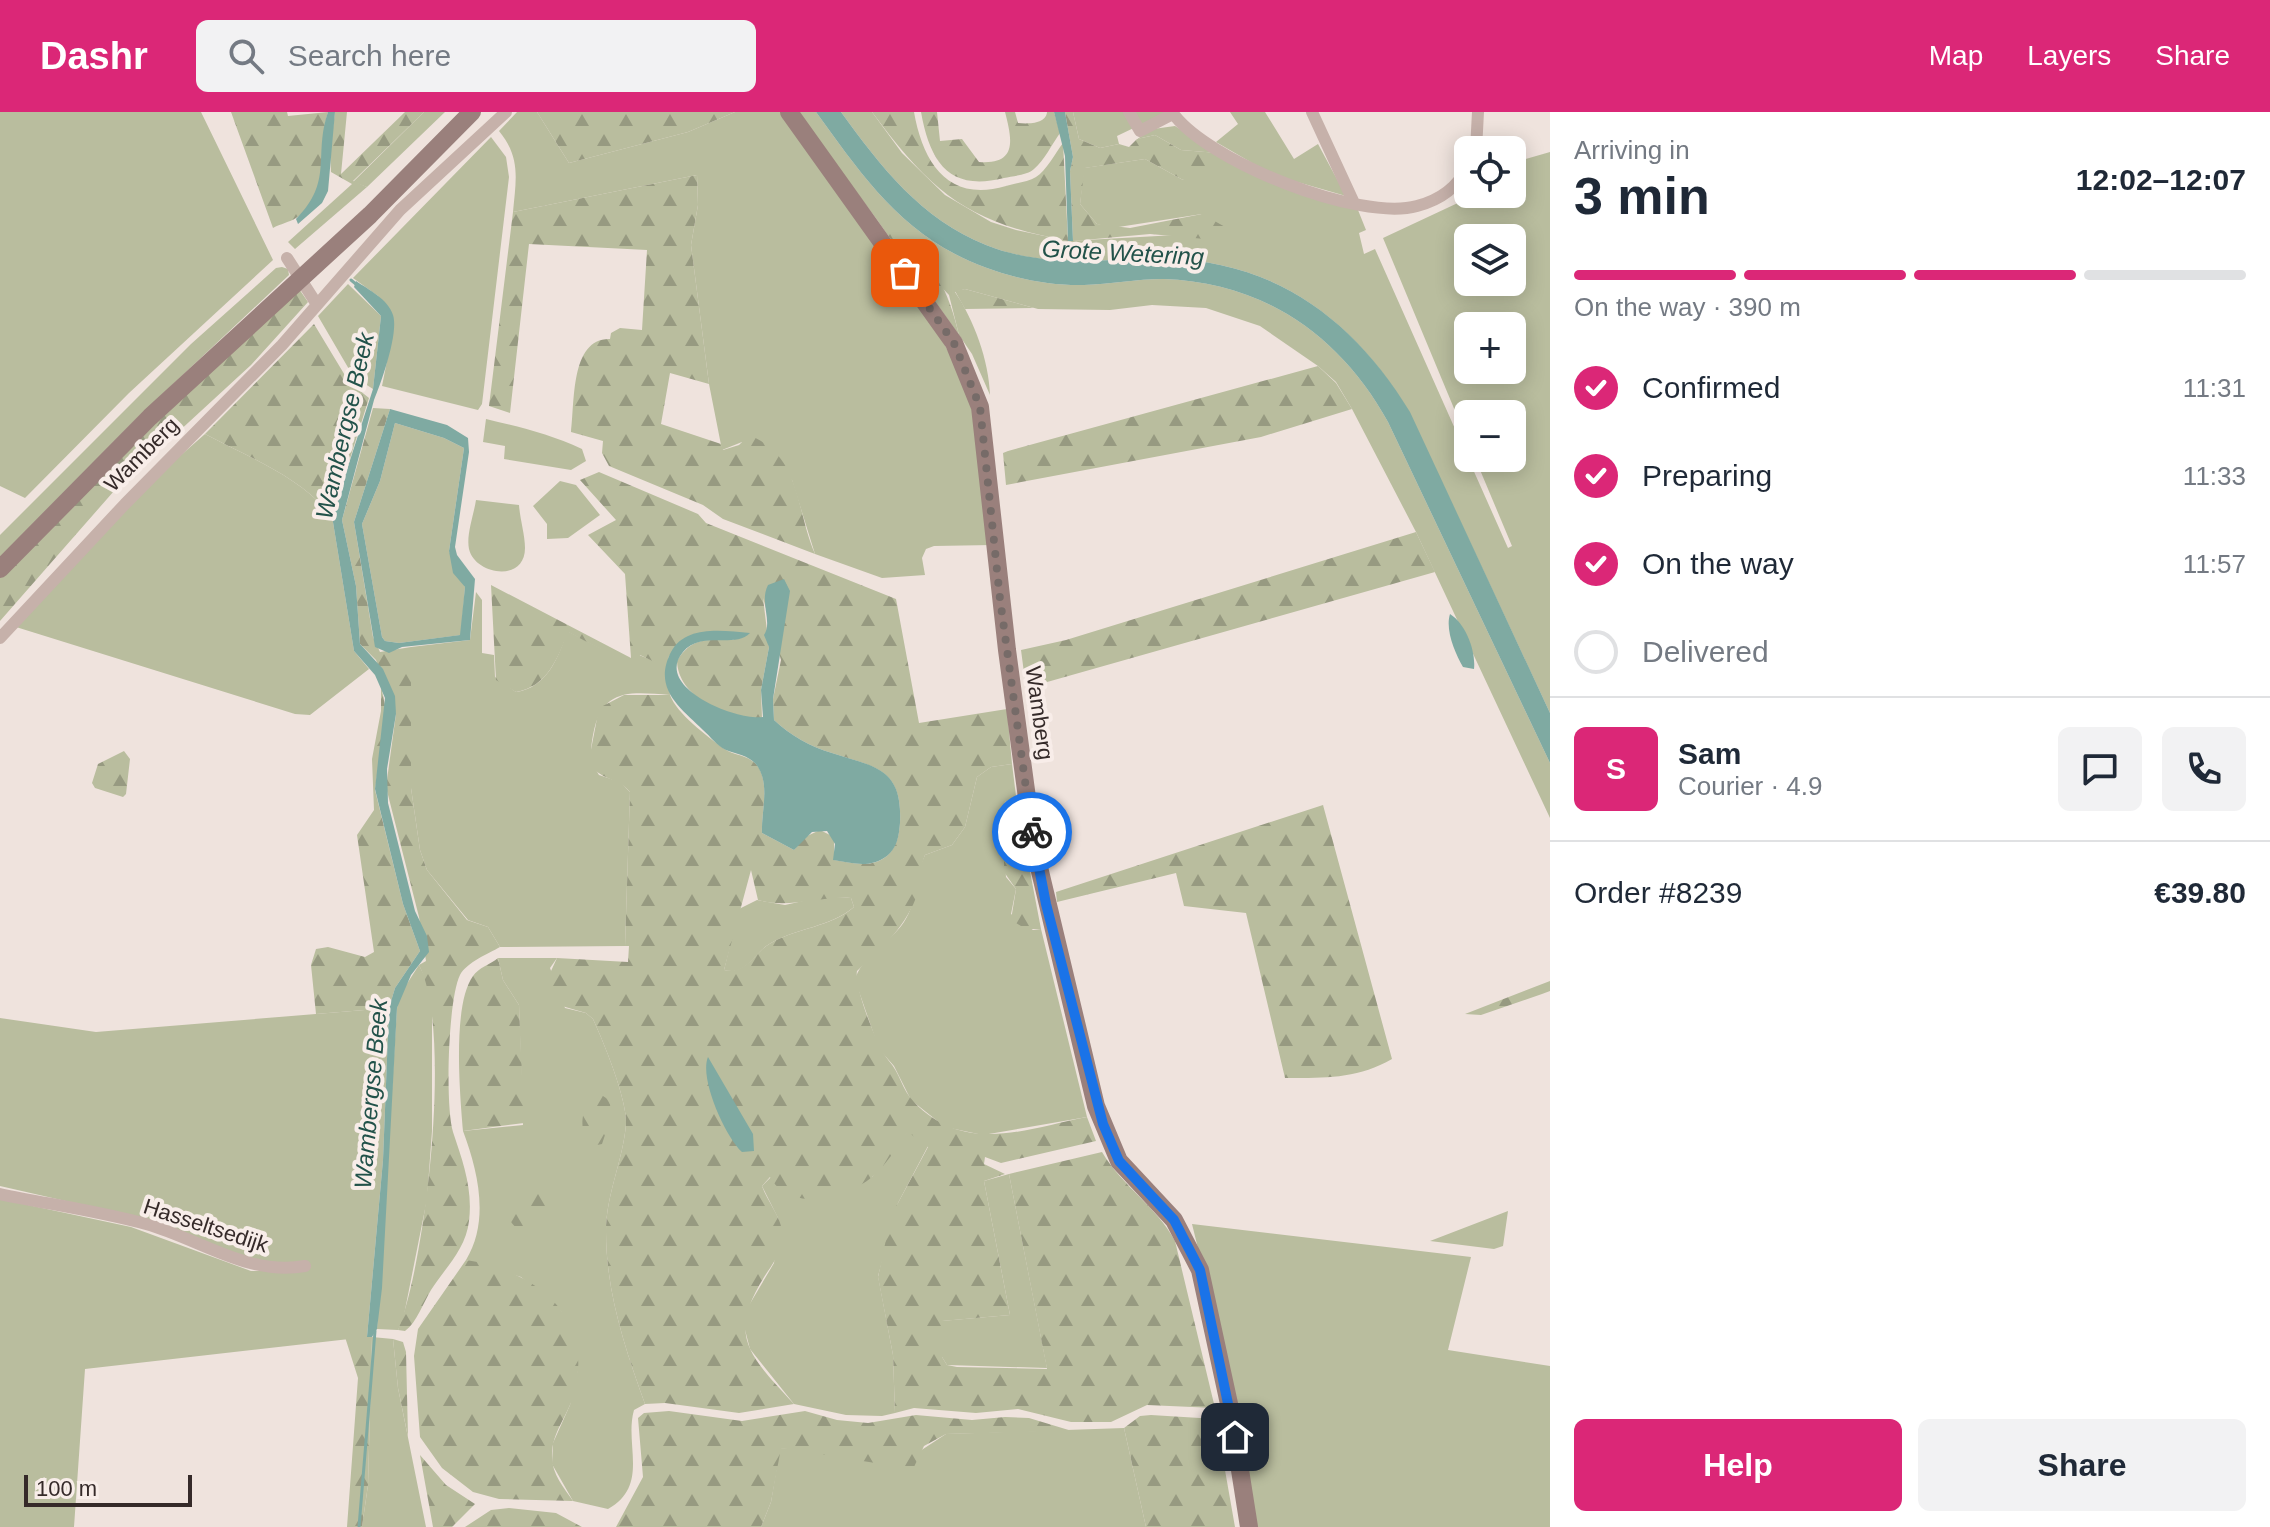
<!DOCTYPE html>
<meta charset="utf-8">
<style>
:root{--surface:#fff;--page:#f2f2f3;--text:#1f2937;--muted:#747a83;--line:#e0e1e3;--accent:#db2777}
body{margin:0;font-family:Helvetica,sans-serif;background:var(--page);color:var(--text);height:100vh;display:flex;flex-direction:column;font-size:30px;white-space:nowrap}
*{box-sizing:border-box;margin:0}
p{font-size:26px;color:var(--muted)}
.icon{flex:none;width:44px;height:44px;fill:none;stroke:currentColor;stroke-width:2;stroke-linecap:round;stroke-linejoin:round}
.map{position:relative;flex:1;overflow:hidden}
.sheet{display:flex;flex-direction:column;background:var(--surface);width:720px}
.sheet>*{flex:none}
.tools{position:absolute;left:1454px;top:24px;display:grid;gap:16px}
.tools a{display:grid;place-items:center;width:72px;height:72px;border-radius:12px;background:var(--surface);box-shadow:0 4px 20px #0003;font-size:40px}
.scale{position:absolute;left:24px;bottom:20px;width:168px;box-sizing:border-box;padding-left:8px;border:4px solid #352a29;border-top:0;font-size:22px;line-height:28px;white-space:nowrap;color:#352a29;-webkit-text-stroke:6px #f8ede9;paint-order:stroke}
.pin{position:absolute;display:grid;place-items:center;width:68px;height:68px;color:#fff;margin:-34px;border-radius:16px;box-shadow:0 4px 12px #0006}
.courier{position:absolute;display:grid;place-items:center;width:80px;height:80px;margin:-40px;border:6px solid #1a73e8;border-radius:50%;background:#fff;color:#222;box-shadow:0 2px 10px #0007}
.summary em{font-style:normal;font-weight:700}
.summary div{display:flex;flex-direction:column-reverse}
.summary{display:flex;align-items:center;justify-content:space-between;height:136px;padding:0 24px}
h1{font-size:52px;font-weight:700;line-height:60px}
.bar{display:grid;grid-template-columns:repeat(4,1fr);gap:12px 8px;align-content:center;height:96px;padding:0 24px}
.bar i{height:10px;border-radius:6px;background:var(--line)}
.bar .on{background:var(--accent)}
.bar p{grid-column:span 4}
.line{display:flex;align-items:center;gap:20px;padding:0 24px;border-top:2px solid var(--line)}
.line div{flex:1}
.round{display:grid;place-items:center;flex:none;width:84px;height:84px;border-radius:12px;background:var(--page)}
ol{padding:0 24px;list-style:none}
li{display:flex;align-items:center;gap:24px;height:88px}
li p{margin-inline-start:auto}
li .icon{padding:8px;border-radius:50%;background:var(--accent);color:#fff;stroke-width:4}
li:last-child{color:var(--muted)}
li i{width:44px;height:44px;border:4px solid var(--line);border-radius:50%}
.button{display:flex;gap:16px;margin-top:auto;padding:16px 24px}
.button a{flex:1;height:92px;border-radius:12px;background:var(--accent);color:#fff;font-size:32px;font-weight:700;line-height:92px;text-align:center}
.button a+a{background:var(--page);color:var(--text)}
header{display:flex;align-items:center;gap:48px;box-sizing:border-box;height:112px;padding:0 40px;background:var(--accent);color:#fff}
header strong{font-size:38px}
nav{display:flex;gap:44px;margin-inline-start:auto;font-size:28px}
.search{width:560px;height:72px;background:var(--page);display:flex;align-items:center;gap:20px;box-sizing:border-box;padding:0 28px;border-radius:12px;color:var(--muted);font-size:30px}
main{display:flex;flex:1;min-height:0}
.map>svg:first-child{display:block}
.grass{fill:#b9bd9e;fill-rule:evenodd}
.forest{fill:url(#forest-firs);fill-rule:evenodd}
.water{fill:#7faaa2;fill-rule:evenodd}
.lines{fill:none;stroke-linecap:round;stroke-linejoin:round}
.stream{stroke:#7faaa2;stroke-width:3}
.street{stroke:#c6b1aa;stroke-width:12}
.secondary{stroke:#9a807c;stroke-width:18}
.done{stroke:#766b68;stroke-width:8;stroke-dasharray:0 14.4}
.route{stroke:#1a73e8;stroke-width:10}
.labels{text-anchor:middle;stroke-width:8;stroke-linejoin:round;paint-order:stroke}
.street-label{font-size:22px;fill:#352a29;stroke:#f8ede9}
.water-label{font-size:24px;font-style:italic;fill:#22524a;stroke:#f8ede9}
</style>
<header>
<strong>Dashr</strong>
<div class="search"><svg class="icon" aria-label="search" viewBox="0 0 24 24"><circle cx="10" cy="10" r="6"/><path d="M15 15l6 6"/></svg>Search here</div>
<nav><a>Map</a><a>Layers</a><a>Share</a></nav>
</header>
<main>
<div class="map">
<svg width="1550" height="1415" viewBox="0 0 1550 1415">
<defs>
<pattern id="forest-firs" width="22" height="20" patternUnits="userSpaceOnUse" patternTransform="scale(2)"><rect width="22" height="20" fill="#b9bd9e"/><path d="M5 1l3.5 6h-7zM16 11l3.5 6h-7z" fill="#979a81"/></pattern>
</defs>
<rect width="100%" height="100%" fill="#efe3dd"/>
<!-- grass -->
<path class="grass" d="M0 0H201L273 148 129 281 25 386 0 374Z
M424 0H445L367 75 353 70Z
M517 0H537L569 51 688 20 735 0H784L915 179 974 286 992 433 934 434 926 437 922 446 925 463 882 466 815 442 792 368 742 330 722 338 709 272 691 133 698 93 697 63 513 100C516 67 521 46 499 19Z
M797 0H816C856 55 893 110 955 142 994 162 1040 174 1084 173 1110 172 1137 167 1163 167 1263 170 1340 223 1388 310L1550 651V706L1416 420 1352 297 1336 270 1318 254 1260 214 1206 196 1152 193 1110 198 1038 197 965 177 955 180C974 208 989 249 990 283L972 242 959 223 949 183 875 105Z
M841 0H872L902 41 945 83 991 110 1016 118 1068 129 1176 123 1202 102 1112 116 1097 112 1080 92 1084 56 1145 47 1183 68 1217 41 1181 38 1155 23 1137 27 1153 17 1175 14 1218 41 1358 98 1366 118 1359 121 1364 142 1375 137 1508 436 1512 434 1475 346H1512V302H1468V330L1383 126 1477 82H1512V51L1550 40V601L1409 300C1355 209 1275 148 1165 147 1104 146 1045 157 986 133 921 107 881 55 841 0ZM1468 126H1512V170H1468ZM1468 214H1512V258H1468Z
M1073 0H1167L1117 24 1119 32 1100 36 1079 27Z
M1230 0H1265L1294 47 1318 32 1346 84 1273 63 1216 30 1238 12Z
M491 25 506 45 509 65 482 292 478 298 382 274 393 219 378 184 353 166Z
M282 155 288 157 289 163 138 305 0 445V423L191 232 276 156Z
M348 172 381 204 373 277 353 264 318 204Z
M486 307C519 315 550 322 582 337L586 349 571 358 504 347 505 334 483 330Z
M395 311 444 326 464 336 449 439 465 475 461 523 399 531 385 529 382 525 362 412 380 369Z
M205 322C250 346 299 364 332 404L354 539 369 557 310 603 295 602 16 515 164 358Z
M560 369 576 373 600 403 568 426 547 427V412L533 394Z
M476 388 519 393C520 407 525 423 525 436 525 471 475 463 469 437 466 423 474 402 476 388Z
M476 480 482 488V541L494 543 495 565 516 580C546 576 559 546 567 519L631 552V547L639 543 667 554 670 583C629 580 602 576 593 623 590 639 590 649 599 663L620 670 630 680 625 834 500 835 488 815 468 808 427 758 420 738 411 676V535L470 528Z
M1012 652 1016 684 1005 690 994 726 1004 738 1006 765 1016 777 1011 802 1033 818 1041 817 1087 1005 983 1023 945 1015 911 988 894 954 879 937 855 868C860 846 892 829 904 810 918 789 915 764 925 743L952 733 965 715 977 665 991 655Z
M821 785 851 786 854 795C830 815 797 816 771 831 753 841 747 864 724 858L739 797 757 788 785 793Z
M498 846H557L550 856 565 896 586 901 593 907C604 931 627 987 626 1012 623 1049 606 1082 606 1120 606 1180 625 1236 645 1292L634 1298C624 1333 650 1373 608 1397L573 1389 552 1352 553 1331 570 1293 578 1257 561 1199 521 1165 466 1148C490 1109 478 1059 463 1019L523 1013 519 893 503 868Z
M419 853 428 871 432 893V1019L427 1087 403 1208 398 1218 377 1217 397 896 401 881Z
M389 896 383 1048 367 1225 85 1257 74 1415H0V1087L131 1115 251 1159 298 1158 267 1154 118 1101 0 1074V906L96 920Z
M908 1019 928 1034 898 1091 878 1164 893 1243 895 1301 882 1304 846 1303 794 1292 750 1237 744 1214 745 1200 774 1151 779 1108 762 1074 771 1065H872Z
M1009 1062 1047 1256 947 1253 942 1245 941 1209 1010 1203 984 1069Z
M1508 1099 1503 1134 1494 1137 1430 1129Z
M1192 1112 1471 1145 1448 1238 1550 1254V1415H1256L1218 1217Z
M372 1225 393 1227 398 1276 426 1415H362L368 1373Z
M1124 1316 1146 1415H761L771 1390 780 1336 917 1341 946 1322Z"/>
<!-- forest -->
<path class="forest" d="M231 0H287L288 4 328 0C317 34 334 84 296 106 290 110 280 112 273 116Z
M335 0H347L341 62 405 0H424L353 69 367 75 295 137 288 130 352 72 331 60 330 38Z
M537 0H735L688 20 569 51Z
M872 0H914C923 51 948 91 1006 74 1015 71 1028 70 1036 65 1046 59 1056 40 1063 31L1068 129C967 110 933 82 872 0Z
M921 0H937L940 29 962 27 979 50C1018 53 1012 27 1005 0H1015L1018 11C1028 12 1046 12 1047 0H1054L1060 21C1052 32 1044 49 1034 57 1028 63 1013 64 1004 66 949 80 930 50 921 0Z
M1065 0H1073L1079 27 1100 36 1119 32 1129 35 1137 27 1155 23 1181 38 1218 41 1224 55 1183 68 1145 47 1085 56 1080 92 1097 112 1130 116 1202 102 1227 116 1231 126 1227 129 1150 122 1073 129 1070 59 1073 45Z
M697 63 698 93 691 133 709 272 670 261 661 312 721 332 723 338 739 333 749 323C802 345 795 396 815 442L723 407 703 393 609 354 602 341 603 329 571 320C575 291 570 226 610 227L611 221 620 216 642 218 647 138 529 132 510 301 489 294 513 100Z
M875 105C925 147 943 156 959 223Z
M299 177 308 190 251 253 114 379 0 509V463L163 299Z
M965 177 1034 196 965 197 955 179Z
M314 212 349 270 369 286 332 404C299 364 250 346 205 322Z
M1318 254 1336 271 1352 297 1261 325 1006 373 1003 341 1008 339Z
M373 296 390 297 354 410 373 525 380 540 411 535V676L420 738 427 758 467 808 488 815 500 835C488 842 467 850 460 863 448 887 445 994 453 1020 463 1050 473 1077 469 1109 466 1137 445 1156 431 1178 423 1191 417 1210 405 1219L398 1218C426 1149 453 918 419 853L426 849 419 805 386 675 396 602 376 548 360 532 356 474 342 408Z
M599 360 698 402 706 411 896 487 919 611 1007 597 1012 652 991 655 977 665 965 715 952 733 925 743C920 755 921 768 918 780 907 814 883 835 857 859 854 875 877 935 889 949 900 961 902 978 914 990 965 1043 1025 1017 1087 1005L1096 1029 1001 1051 985 1045 984 1052 1005 1062 984 1069 1010 1203 942 1209V1245L947 1253 957 1255 1047 1257 1009 1062 1102 1040C1122 1074 1157 1095 1175 1129L1215 1296 1147 1293 1111 1310H1071L1018 1297 976 1301 914 1296 895 1301 893 1243 878 1165 891 1104 928 1035 908 1020C897 1034 886 1054 872 1065 846 1087 790 1101 770 1065L762 1074C767 1089 780 1103 782 1119 784 1133 776 1148 768 1159 726 1223 747 1241 794 1292L739 1301 665 1291 645 1292C625 1236 606 1180 606 1120 606 1082 623 1049 626 1012 627 987 604 931 593 907L586 901 555 892 545 872 557 846 628 850 629 834H625L630 680C617 664 597 669 589 648L599 596 624 583H670C677 602 706 623 723 636 735 645 752 642 760 658 769 678 761 701 762 721L794 738 805 725 820 718 834 725V748C852 751 871 757 887 744 897 735 899 723 900 711 903 655 873 655 832 641 811 635 790 623 774 608L773 587 781 548 763 486 769 535 761 578 762 606C729 608 678 586 677 549 691 525 709 527 734 528 720 504 685 535 669 544L667 554H663L640 543 638 549 631 548V553L568 520C558 546 547 575 516 580L496 568 491 473 631 546 625 462 588 423 616 408 580 368ZM751 758 758 788C788 797 820 784 851 786L854 795C831 815 797 816 771 831 754 840 747 863 724 858Z
M1416 420 1435 460 1026 576 1021 538 1066 528Z
M381 574 386 598 375 678 403 792 420 839 395 876 389 896 316 902 311 853 316 837 328 835 365 845 374 840 357 723 374 698 372 647 381 599Z
M124 639 130 647 126 682 123 685 95 676 92 671 98 652Z
M1016 684 1019 702 1041 817H1026L1011 808 1016 777 1004 760V738L991 721 995 699Z
M1323 693 1392 947C1357 967 1325 966 1285 966L1246 801 1184 794 1176 761 1057 790 1056 780Z
M498 846 503 868 519 893 524 1011 463 1019C460 983 452 893 473 864 478 856 491 852 498 846Z
M1550 869V879L1542 882 1481 903 1465 902Z
M600 982 609 988 612 1002 602 1032 592 1034 585 1029C580 1013 581 988 600 982Z
M508 1099a21 21 0 1 1 42 0a21 21 0 1 1-42 0Z
M466 1148C536 1159 595 1204 574 1282 568 1304 551 1321 552 1345 552 1362 564 1376 573 1389L499 1387 473 1380 442 1356 420 1325 414 1244 418 1217Z
M345 1225H372L368 1373 362 1415H347L358 1266Z
M393 1227 403 1230 406 1240 408 1325 398 1276Z
M669 1299 742 1309 805 1299 837 1308 868 1311 916 1303 972 1308 1005 1305 1029 1306 1072 1319 946 1322 924 1334 913 1357 781 1336 771 1390 761 1415H616L643 1365 638 1306 644 1301Z
M1151 1303 1216 1307 1235 1415H1146L1124 1316 1140 1304Z
M420 1343 446 1373 475 1392 452 1415H433Z
M509 1396 556 1401 582 1415H465L491 1398Z"/>
<!-- water -->
<path class="water" d="M328 0H335L328 79 322 91 298 112 296 107C334 69 313 44 328 0Z
M816 0H841C881 55 921 107 986 133 1046 157 1104 146 1165 147 1275 148 1355 209 1410 300L1550 601V651L1388 310C1340 223 1263 170 1163 167 1137 167 1110 172 1084 173 1040 174 994 162 955 142 893 110 856 55 816 0Z
M1054 0H1065L1073 45 1070 59 1073 129H1068L1065 44Z
M356 169C369 178 388 187 393 203 399 221 381 271 374 288L342 408 356 474 360 532 383 557 395 584 396 602 387 657 388 691 415 799 427 824 429 840 411 863 397 896 382 1176 377 1217 372 1225H367L383 1048 389 896 395 876 420 839 403 792 375 677 385 586 375 563 354 539 332 404 373 277 381 204 354 175Z
M390 297 447 313 468 326 469 340 455 435 457 443 475 467 470 528 402 535 389 541 375 535 354 410ZM395 311 444 326 464 336 449 439 453 461 465 475 460 523 399 531 385 529 382 525 362 412 380 369Z
M784 467 790 479 773 587 774 608C790 623 811 635 832 641 874 655 903 655 900 711 899 724 897 736 887 744 870 757 852 751 833 748L835 732 827 719 812 720 794 738 762 721C761 700 770 674 758 655 750 643 738 643 726 638 717 634 710 624 703 618 681 596 652 577 671 540 686 512 724 519 750 521 735 537 701 518 683 540 653 575 736 609 763 605L761 578 769 535 764 523C773 510 759 490 768 473Z
M1450 502C1466 512 1476 539 1474 557L1463 555C1455 541 1445 518 1450 502Z
M708 945 753 1022 754 1039 742 1040C725 1024 699 966 708 945Z"/>
<g class="lines">
<!-- stream -->
<path class="stream" d="M351 168 357 173
M359 1415 375 1219"/>
<!-- street -->
<path class="street" d="M1129 0 1140 19 1169 4 1170 0
M1172 0C1206 49 1359 110 1417 94 1440 88 1458 75 1468 54
M1312 0 1354 91
M1476 38 1478 0
M287 146 316 191
M0 526 125 392 282 233 400 98 506 0
M0 1082C48 1092 98 1099 146 1112 200 1127 247 1164 305 1154"/>
<!-- secondary -->
<path class="secondary" d="M789 0 954 231 980 295 1007 538 1033 730 1096 994 1119 1049 1174 1108 1200 1158 1231 1301 1249 1415
M0 457 150 305 370 103 472 0"/>
</g>
<g class="lines">
<!-- done -->
<path class="done" d="M905 161 954 231 980 295 1000 487 1032 720"/>
<!-- route -->
<path class="route" d="M1032 720 1046 792 1103 1012 1119 1049 1174 1108 1200 1158 1235 1325"/>
</g>
<g class="labels">
<!-- street labels -->
<g class="street-label">
<text transform="translate(141 342) rotate(-45)" y="8">Wamberg</text>
<text transform="translate(1040 601) rotate(82)" y="8">Wamberg</text>
<text transform="translate(206 1113) rotate(18)" y="8">Hasseltsedijk</text>
</g>
<!-- water labels -->
<g class="water-label">
<text transform="translate(1123 141) rotate(3)" y="8">Grote Wetering</text>
<text transform="translate(345 314) rotate(-77)" y="8">Wambergse Beek</text>
<text transform="translate(371 982) rotate(-85)" y="8">Wambergse Beek</text>
</g>
</g>
</svg>
<div class="tools">
<a><svg class="icon" aria-label="locate" viewBox="0 0 24 24"><circle cx="12" cy="12" r="6"/><path d="M12 2v4M12 18v4M2 12h4M18 12h4"/></svg></a>
<a><svg class="icon" aria-label="layers" viewBox="0 0 24 24"><path d="M12 4l9 5-9 5-9-5zM3 14l9 5 9-5"/></svg></a>
<a>+</a>
<a>−</a>
</div>
<div class="scale">100 m</div>
<div class="pin" style="left:905px;top:161px;background:#ea580c"><svg class="icon" aria-label="bag" viewBox="0 0 24 24"><path d="M5 8h14l-1 12H6zM9 8a3 3 0 0 1 6 0"/></svg></div>
<div class="pin" style="left:1235px;top:1325px;background:#1f2937"><svg class="icon" aria-label="home" viewBox="0 0 24 24"><path d="M3 11l9-7 9 7M6 9v11h12V9"/></svg></div>
<div class="courier" style="left:1032px;top:720px"><svg class="icon" aria-label="bike" viewBox="0 0 24 24"><circle cx="6" cy="16" r="4"/><circle cx="18" cy="16" r="4"/><path d="M6 16l4-8h5l3 8M10 8l3 8H6M13 5h3"/></svg></div>
</div>
<section class="sheet">
<div class="summary"><div><h1>3 min</h1><p>Arriving in</p></div><em>12:02–12:07</em></div>
<div class="bar"><i class="on"></i><i class="on"></i><i class="on"></i><i></i><p>On the way · 390 m</p></div>
<ol>
<li><svg class="icon" aria-label="check" viewBox="0 0 24 24"><path d="M5 12l5 5 9-10"/></svg>Confirmed<p>11:31</p></li>
<li><svg class="icon" aria-label="check" viewBox="0 0 24 24"><path d="M5 12l5 5 9-10"/></svg>Preparing<p>11:33</p></li>
<li><svg class="icon" aria-label="check" viewBox="0 0 24 24"><path d="M5 12l5 5 9-10"/></svg>On the way<p>11:57</p></li>
<li><i></i>Delivered</li>
</ol>
<div class="line" style="height:144px"><b class="round" style="background:var(--accent);color:#fff">S</b><div><b>Sam</b><p>Courier · 4.9</p></div><a class="round"><svg class="icon" aria-label="chat" viewBox="0 0 24 24"><path d="M4 5h16v11H9l-5 4z"/></svg></a><a class="round"><svg class="icon" aria-label="phone" viewBox="0 0 24 24"><path d="M5 4h4l2 5-3 2q2 4 5 5l2-3 5 2v4C11 20 4 13 5 4z"/></svg></a></div>
<div class="line" style="height:104px"><div>Order #8239</div><b>€39.80</b></div>
<div class="button"><a>Help</a><a>Share</a></div>
</section>
</main>
